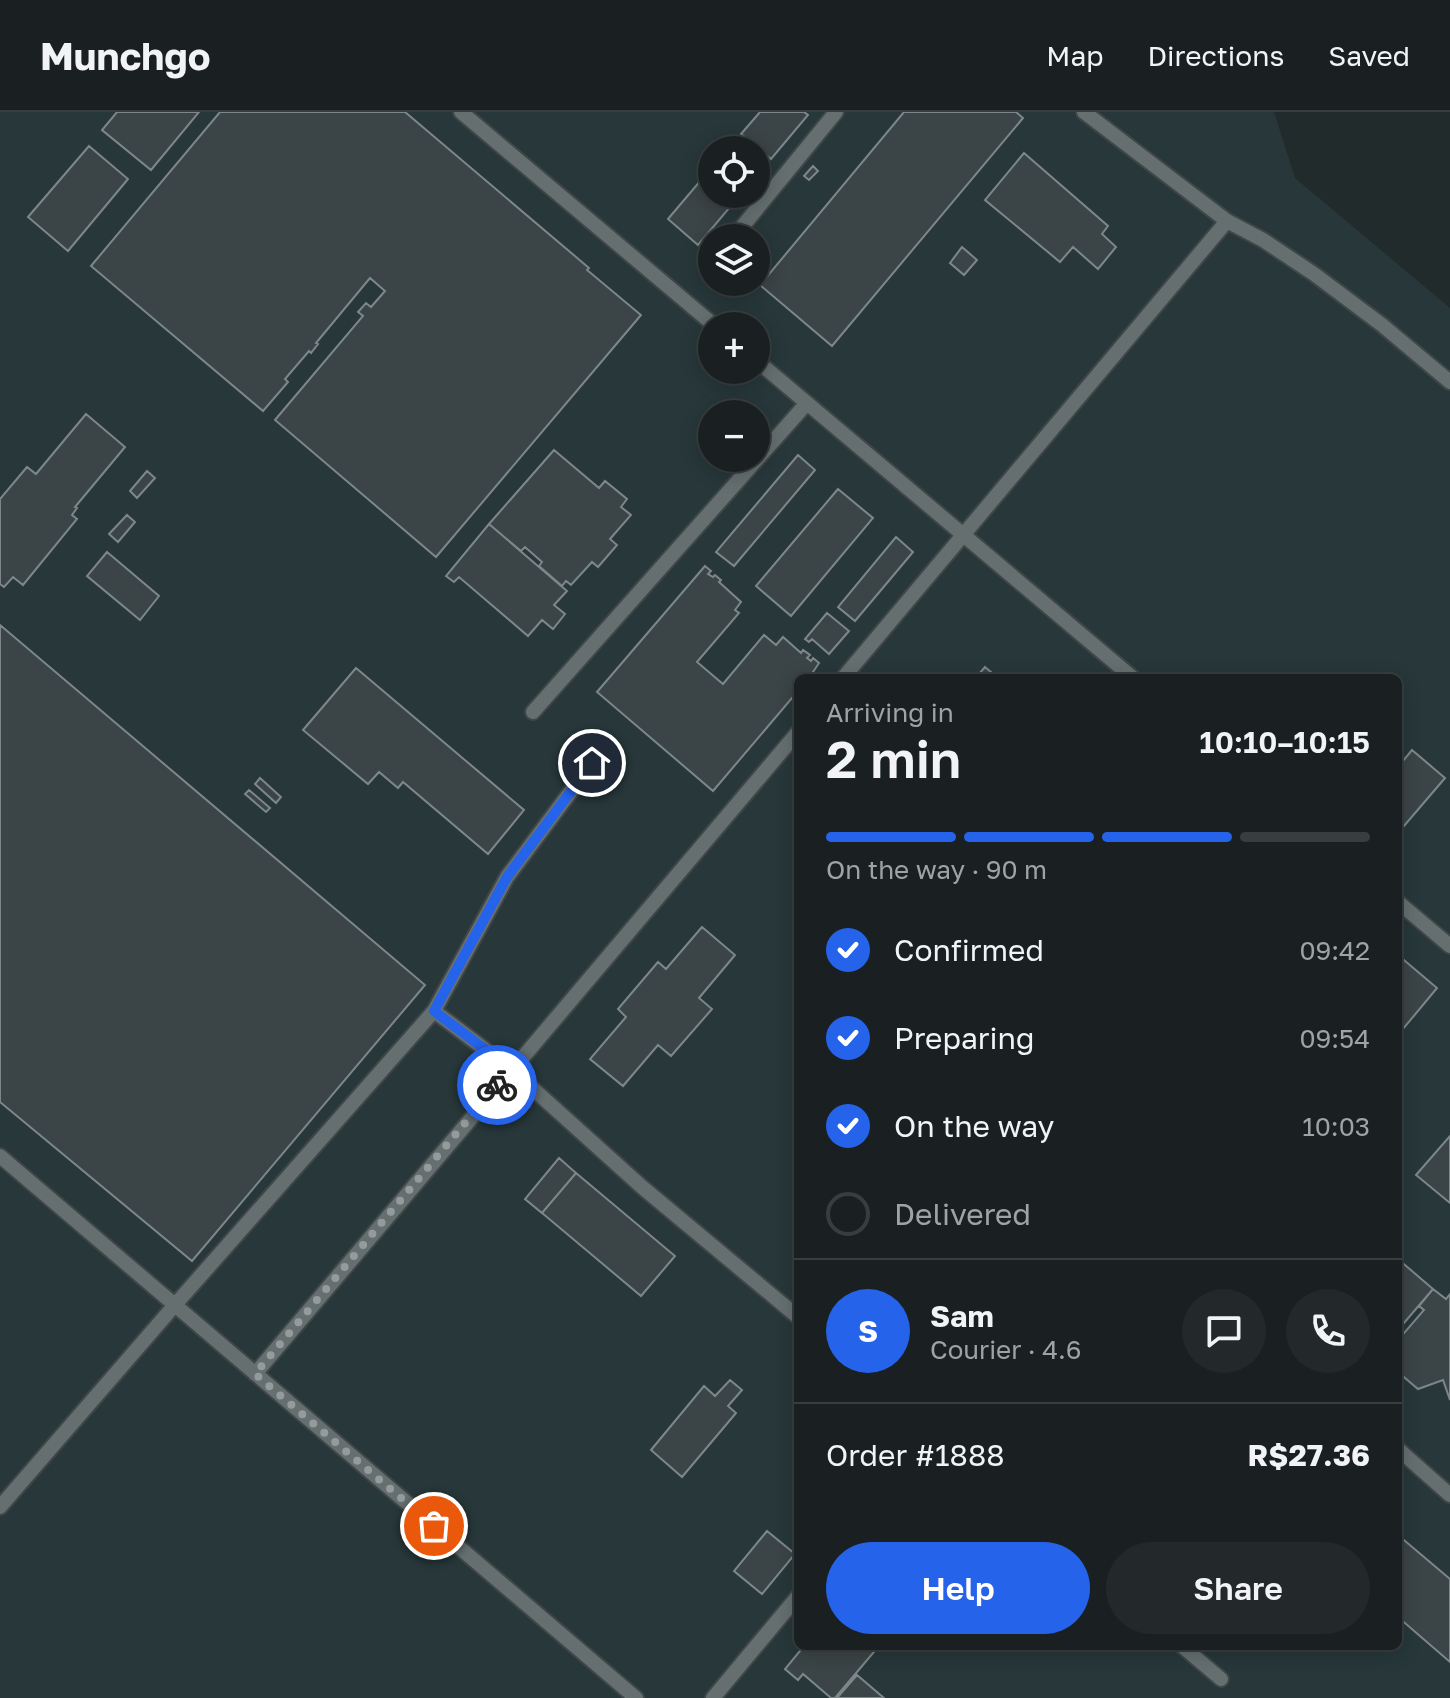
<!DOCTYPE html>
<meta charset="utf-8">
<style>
:root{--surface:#1a2021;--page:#23282a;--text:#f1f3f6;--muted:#9fa3a5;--line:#383e3f;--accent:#2563eb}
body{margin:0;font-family:"Golos Text",sans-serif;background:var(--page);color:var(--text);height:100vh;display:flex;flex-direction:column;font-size:30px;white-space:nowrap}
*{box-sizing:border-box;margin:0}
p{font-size:26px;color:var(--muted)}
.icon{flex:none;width:44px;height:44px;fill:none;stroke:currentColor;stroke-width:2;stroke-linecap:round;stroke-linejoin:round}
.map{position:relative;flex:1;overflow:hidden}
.sheet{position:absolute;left:794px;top:562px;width:608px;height:976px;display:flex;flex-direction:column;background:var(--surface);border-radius:12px;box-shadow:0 4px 20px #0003,0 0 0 2px var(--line)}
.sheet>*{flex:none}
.fabs{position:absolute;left:698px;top:24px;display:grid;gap:16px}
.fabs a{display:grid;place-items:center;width:72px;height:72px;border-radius:50%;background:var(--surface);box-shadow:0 4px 20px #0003,0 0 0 2px var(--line);font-size:40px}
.pin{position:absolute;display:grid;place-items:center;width:68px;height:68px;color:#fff;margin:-34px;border:4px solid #fff;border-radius:50%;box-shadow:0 2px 8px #0007}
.courier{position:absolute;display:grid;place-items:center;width:80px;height:80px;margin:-40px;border:6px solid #2563eb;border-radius:50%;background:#fff;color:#222;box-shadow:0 2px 10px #0007}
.overview em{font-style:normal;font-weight:600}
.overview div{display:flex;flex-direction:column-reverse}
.overview{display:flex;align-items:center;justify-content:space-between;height:136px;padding:0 32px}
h1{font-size:52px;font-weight:600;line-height:60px}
.bar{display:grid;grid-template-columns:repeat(4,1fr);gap:12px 8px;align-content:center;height:96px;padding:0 32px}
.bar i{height:10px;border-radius:6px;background:var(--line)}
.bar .selected{background:var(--accent)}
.bar p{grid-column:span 4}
.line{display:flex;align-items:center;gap:20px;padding:0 32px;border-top:2px solid var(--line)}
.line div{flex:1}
.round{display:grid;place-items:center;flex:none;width:84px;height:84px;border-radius:42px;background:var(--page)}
ol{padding:0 32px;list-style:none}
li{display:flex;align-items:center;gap:24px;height:88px}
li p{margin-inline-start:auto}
li .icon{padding:8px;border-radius:50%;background:var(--accent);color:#fff;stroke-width:4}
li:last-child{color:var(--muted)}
li i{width:44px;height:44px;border:4px solid var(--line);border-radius:50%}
.primary-button{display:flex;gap:16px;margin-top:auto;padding:16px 32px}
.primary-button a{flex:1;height:92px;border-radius:48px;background:var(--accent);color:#fff;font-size:32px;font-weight:600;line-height:92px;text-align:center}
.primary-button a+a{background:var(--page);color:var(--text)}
header{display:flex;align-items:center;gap:48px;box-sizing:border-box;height:112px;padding:0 40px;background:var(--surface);border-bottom:2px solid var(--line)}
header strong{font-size:38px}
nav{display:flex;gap:44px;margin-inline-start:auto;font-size:28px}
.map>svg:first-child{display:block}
.built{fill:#27373a;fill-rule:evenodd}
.building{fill:#3b4446;stroke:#7d8789;stroke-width:2}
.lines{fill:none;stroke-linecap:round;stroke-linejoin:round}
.lane-casing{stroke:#3f4648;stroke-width:18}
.lane{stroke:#656f70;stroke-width:14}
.done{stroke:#949b9c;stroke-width:8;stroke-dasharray:0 14.4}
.route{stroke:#2563eb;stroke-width:10}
</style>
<header>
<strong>Munchgo</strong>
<nav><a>Map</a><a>Directions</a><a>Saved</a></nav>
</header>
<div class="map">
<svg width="1450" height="1586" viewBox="0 0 1450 1586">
<rect width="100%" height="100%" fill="#222b2c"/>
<!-- built -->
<path class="built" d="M0 0H1274L1295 66 1450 196V1586H0ZM712 38H756V82H712ZM712 126H756V170H712ZM712 214H756V258H712ZM712 302H756V346H712ZM798 566H1398V1534H798Z"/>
<!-- building -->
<path class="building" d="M117 0H199L151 58 102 18Z
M220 0H405L589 156 587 158 641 203 436 445 275 308 363 204 358 200 366 191 371 195 385 179 370 166 316 231 318 232 311 241 309 239 285 267 288 270 263 299 91 154Z
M760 0H804L808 3 771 47 741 22Z
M904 0H1016L1023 6 832 234 760 173Z
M89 34 128 67 68 139 28 105Z
M1024 41 1108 114 1102 122 1116 135 1098 157 1073 135 1060 150 985 88Z
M813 54 818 59 809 68 804 64Z
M712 55V82H741L698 133 668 107Z
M962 135 977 148 964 163 950 151Z
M86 302 125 335 75 395 77 396 72 403 77 407 23 473 13 465 4 475 0 472V387L27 355 36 362Z
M554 338 599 376 605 369 627 387 621 395 631 403 610 427 617 433 598 455 592 450 571 473 566 469 562 474 539 454 542 450 525 435 521 439 489 412Z
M798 343 815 358 734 454 716 440Z
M147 359 155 366 137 386 130 379Z
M838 377 873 406 791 504 756 474Z
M127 403 135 410 118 430 109 422Z
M489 412 567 479 554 493 565 502 553 517 542 508 528 524 459 465 454 470 446 464Z
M896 425 913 440 855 509 838 495Z
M107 440 159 484 140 508 87 464Z
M705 454 711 459 708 462 713 465 715 463 721 468 719 470 741 490 735 498 739 501 697 550 723 572 764 523 776 533 783 525 801 541 803 538 810 543 807 546 811 549 813 546 819 551 809 566H798V579L713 679 597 580Z
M827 501 849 519 829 542 812 527 809 530 805 527Z
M0 513 425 873 192 1149 0 990Z
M985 555 998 566H982L978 563Z
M356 556 524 698 488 742 403 670 398 676 379 660 368 672 303 618Z
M1412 638 1445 666 1398 721V655Z
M260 666 281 685 276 691 255 672Z
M249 678 270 696 266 700 245 682Z
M702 815 735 843 699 886 712 897 671 944 658 933 623 974 590 947 626 905 618 897 658 850 666 857Z
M1398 843 1437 876 1398 923Z
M1450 1024V1091L1416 1063Z
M559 1046 576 1061 542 1101 525 1087Z
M576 1061 675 1144 641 1184 542 1101Z
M1398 1147 1433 1177 1398 1218Z
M1433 1177 1446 1187 1450 1182V1288L1443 1268 1418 1277 1398 1260V1228L1424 1198 1419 1194Z
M730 1268 742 1278 728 1294 736 1301 682 1365 651 1338 704 1274 715 1284Z
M767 1419 795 1442 762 1482 734 1459Z
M1398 1423 1450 1467V1550L1398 1505V1494L1402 1488 1398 1485Z
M804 1534H879L835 1586H831L803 1562 798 1568 785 1557Z
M857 1563 884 1586H837Z"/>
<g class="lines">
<defs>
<path id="lane" d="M461 0 715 214
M1084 0 1227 109 1263 128 1314 162 1382 213 1450 270
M733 126 836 0
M756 248 1133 566
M843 566 1227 109
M533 600 807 291
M592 651 507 765 434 899 511 957 642 1075 798 1205
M1398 790 1450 834
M0 1044 636 1586
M255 1262 798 620
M1398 1337 1450 1383
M0 1395 174 1194 434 899
M1182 1534 1221 1567
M713 1586 798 1484"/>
</defs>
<!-- lane casing -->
<use href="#lane" class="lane-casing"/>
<!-- lane -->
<use href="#lane" class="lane"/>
</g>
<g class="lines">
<!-- done -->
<path class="done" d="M434 1414 255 1262 497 973"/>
<!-- route -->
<path class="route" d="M497 973 511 957 434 899 507 765 592 651"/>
</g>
</svg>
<div class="fabs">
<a><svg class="icon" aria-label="locate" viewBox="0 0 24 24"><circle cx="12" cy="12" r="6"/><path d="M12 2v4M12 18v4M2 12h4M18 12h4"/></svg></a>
<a><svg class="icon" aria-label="layers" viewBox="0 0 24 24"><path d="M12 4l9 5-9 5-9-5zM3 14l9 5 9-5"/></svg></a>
<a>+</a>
<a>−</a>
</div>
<div class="pin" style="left:434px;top:1414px;background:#ea580c"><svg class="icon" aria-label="bag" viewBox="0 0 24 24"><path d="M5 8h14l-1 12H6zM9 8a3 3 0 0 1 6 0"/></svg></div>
<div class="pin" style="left:592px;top:651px;background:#1f2937"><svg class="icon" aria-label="home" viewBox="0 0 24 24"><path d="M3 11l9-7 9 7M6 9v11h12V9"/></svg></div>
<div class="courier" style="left:497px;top:973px"><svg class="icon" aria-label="bike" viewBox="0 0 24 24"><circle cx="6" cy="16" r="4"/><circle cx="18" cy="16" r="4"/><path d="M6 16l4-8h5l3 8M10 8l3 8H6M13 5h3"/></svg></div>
<section class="sheet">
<div class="overview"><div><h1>2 min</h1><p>Arriving in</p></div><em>10:10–10:15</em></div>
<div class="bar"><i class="selected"></i><i class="selected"></i><i class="selected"></i><i></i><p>On the way · 90 m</p></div>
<ol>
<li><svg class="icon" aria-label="check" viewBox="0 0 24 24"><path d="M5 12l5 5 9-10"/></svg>Confirmed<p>09:42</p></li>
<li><svg class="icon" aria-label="check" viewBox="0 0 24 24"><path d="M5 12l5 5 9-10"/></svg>Preparing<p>09:54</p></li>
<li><svg class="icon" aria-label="check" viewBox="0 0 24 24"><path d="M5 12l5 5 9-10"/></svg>On the way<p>10:03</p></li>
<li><i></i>Delivered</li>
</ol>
<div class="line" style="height:144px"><b class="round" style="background:var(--accent);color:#fff">S</b><div><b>Sam</b><p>Courier · 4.6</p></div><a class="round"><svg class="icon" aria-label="chat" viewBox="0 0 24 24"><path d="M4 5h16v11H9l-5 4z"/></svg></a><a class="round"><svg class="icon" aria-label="phone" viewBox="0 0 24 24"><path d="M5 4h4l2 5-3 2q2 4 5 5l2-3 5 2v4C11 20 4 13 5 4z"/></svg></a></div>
<div class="line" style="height:104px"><div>Order #1888</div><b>R$27.36</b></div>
<div class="primary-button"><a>Help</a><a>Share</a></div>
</section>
</div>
